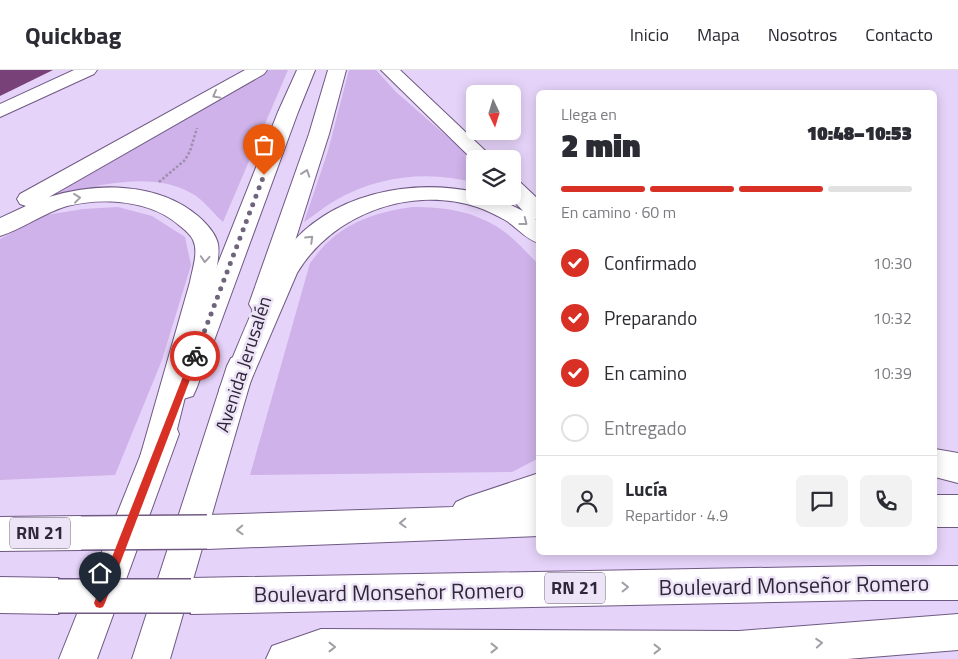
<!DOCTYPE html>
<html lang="es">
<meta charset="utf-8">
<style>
:root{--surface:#fff;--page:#f2f2f3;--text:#2b2b33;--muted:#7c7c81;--line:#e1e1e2;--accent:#d93025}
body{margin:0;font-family:"Titillium Web",sans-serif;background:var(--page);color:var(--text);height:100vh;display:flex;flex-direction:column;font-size:19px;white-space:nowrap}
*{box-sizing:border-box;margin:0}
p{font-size:16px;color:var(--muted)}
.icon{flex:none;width:28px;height:28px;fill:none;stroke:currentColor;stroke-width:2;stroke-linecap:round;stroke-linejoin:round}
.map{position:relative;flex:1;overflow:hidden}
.panel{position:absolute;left:536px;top:20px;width:401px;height:465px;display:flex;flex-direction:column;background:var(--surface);border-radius:8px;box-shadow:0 2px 12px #0003}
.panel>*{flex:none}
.needle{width:32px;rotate:176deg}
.buttons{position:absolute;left:466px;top:15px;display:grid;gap:10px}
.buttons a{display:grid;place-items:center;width:55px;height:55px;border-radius:8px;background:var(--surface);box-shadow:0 2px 12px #0003;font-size:25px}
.pin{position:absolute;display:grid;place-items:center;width:42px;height:42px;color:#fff;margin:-51px -21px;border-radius:50% 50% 50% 0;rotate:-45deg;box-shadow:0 0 5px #0007}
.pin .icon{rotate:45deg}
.courier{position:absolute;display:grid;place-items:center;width:50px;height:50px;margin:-25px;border:4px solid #d93025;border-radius:50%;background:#fff;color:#222;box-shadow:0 1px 6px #0007}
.summary em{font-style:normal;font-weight:800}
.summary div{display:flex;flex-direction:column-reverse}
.summary{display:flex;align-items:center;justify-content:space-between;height:85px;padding:0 25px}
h1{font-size:32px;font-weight:800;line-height:38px}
.bar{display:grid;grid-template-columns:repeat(4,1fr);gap:8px 5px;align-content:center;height:60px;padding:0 25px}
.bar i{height:6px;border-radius:4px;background:var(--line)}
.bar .current{background:var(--accent)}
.bar p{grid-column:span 4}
.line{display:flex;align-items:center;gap:12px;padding:0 25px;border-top:1px solid var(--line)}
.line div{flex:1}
.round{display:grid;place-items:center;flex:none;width:52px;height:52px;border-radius:8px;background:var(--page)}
ol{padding:0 25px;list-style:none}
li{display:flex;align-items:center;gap:15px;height:55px}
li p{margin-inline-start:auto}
li .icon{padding:5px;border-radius:50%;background:var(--accent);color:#fff;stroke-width:4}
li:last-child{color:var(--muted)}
li i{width:28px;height:28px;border:2px solid var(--line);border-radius:50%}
header{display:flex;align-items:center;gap:30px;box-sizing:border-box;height:70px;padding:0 25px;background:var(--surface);border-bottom:1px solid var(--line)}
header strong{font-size:24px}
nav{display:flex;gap:28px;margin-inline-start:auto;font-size:18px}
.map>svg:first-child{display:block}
.green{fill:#ceb2e9}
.building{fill:#784178}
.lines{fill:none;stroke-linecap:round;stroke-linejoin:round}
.street-casing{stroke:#6f5983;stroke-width:2}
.primary-casing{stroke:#6f5983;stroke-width:2}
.highway-casing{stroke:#6f5983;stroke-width:2}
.path{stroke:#9e8fad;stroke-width:2.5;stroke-dasharray:2.5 2;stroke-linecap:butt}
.street{fill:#fff;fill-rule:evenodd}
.primary{fill:#fff;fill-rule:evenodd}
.highway{fill:#fff;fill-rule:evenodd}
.highway-bridge-casing{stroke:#6f5983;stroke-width:36;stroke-linecap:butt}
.highway-bridge{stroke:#fff;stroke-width:33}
.oneway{stroke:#a29ea6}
.route{fill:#d93025}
.done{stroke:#70637c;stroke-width:5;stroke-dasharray:0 9}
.labels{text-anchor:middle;stroke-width:5;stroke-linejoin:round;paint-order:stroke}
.shield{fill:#eee4f8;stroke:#696072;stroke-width:1}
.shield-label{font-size:18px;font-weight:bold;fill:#302739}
.street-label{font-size:19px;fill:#302739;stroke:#eee4f8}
.near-street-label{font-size:22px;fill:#302739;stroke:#eee4f8}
</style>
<header>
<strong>Quickbag</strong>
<nav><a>Inicio</a><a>Mapa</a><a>Nosotros</a><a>Contacto</a></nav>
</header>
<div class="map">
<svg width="958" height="589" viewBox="0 0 958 589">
<rect width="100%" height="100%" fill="#e6d3f9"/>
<!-- green -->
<path class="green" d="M269 0H288L223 152C213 143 203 129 191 123 149 99 88 118 43 127Z
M349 0H376L396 22 475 91V113C430 100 377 106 336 130 325 136 315 145 304 152L328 81Z
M118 137 152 146 185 167 191 195 162 290 115 405 0 410V169L46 145 83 139Z
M413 137C445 137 474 141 502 160 515 169 527 183 539 195V388L512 402 250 405 310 193C316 186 321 178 328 172 351 150 382 141 413 137Z"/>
<!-- building -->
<path class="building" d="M0 0H53L0 26Z"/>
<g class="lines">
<defs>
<path id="street" d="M74 0H97L94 4 0 47V34Z"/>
<path id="primary" d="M297 0H315L298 42 197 317 193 326 183 329 173 326 169 317 278 42Z
M328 0H346L329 64 275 234 271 241 262 244 253 241 249 234 309 64Z
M241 284 251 288 255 296 170 589H132L227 296 231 288Z
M164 350 175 354 179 364 97 589H59L153 354Z"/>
<path id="highway" d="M245 0H267L264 4 49 127C97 112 158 112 198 146 206 153 216 164 218 174 220 186 216 200 214 212L170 387 166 397 155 401 144 397 140 387 190 212C192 200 199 182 193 170 191 165 185 160 180 156 151 130 104 127 67 136 43 143 23 159 0 166V148L26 136 20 134 17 129 20 124Z
M381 0H400L494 89H475V92Z
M512 110 520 112 539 130V151L535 149 539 153V173C525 169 517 157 505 150 496 145 486 140 477 137 411 115 332 144 297 203L243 329 233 332 223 329 219 320C238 277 259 217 286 180 330 124 409 108 475 122V126H493L523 141 509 126H512Z
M935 379 958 383V413L935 407Z
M539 403V466L207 479 195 474 190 462 195 450 207 445 453 437 456 432 467 427Z
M935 425H958V457H935Z
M81 446 93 451 98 463 93 475 81 480 0 481V447Z
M870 496H958V530H870L191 544 179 538 173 526 179 514 191 508Z
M0 507 58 508 70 514 76 526 70 538 58 544 0 543Z
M958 544V580L847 589H266L272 576 321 559 739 561Z"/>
</defs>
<!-- street casing -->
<use href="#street" class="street-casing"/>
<!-- primary casing -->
<use href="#primary" class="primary-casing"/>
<!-- highway casing -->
<use href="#highway" class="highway-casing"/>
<!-- path -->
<path class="path" d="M159 112 185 90 190 81 197 58"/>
<!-- street -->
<use href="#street" class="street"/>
<!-- primary -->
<use href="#primary" class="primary"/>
<!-- highway -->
<use href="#highway" class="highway"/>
<defs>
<path id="highway-bridge" d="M81 463 207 462
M58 526H191"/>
</defs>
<!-- highway-bridge casing -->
<use href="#highway-bridge" class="highway-bridge-casing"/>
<!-- highway-bridge -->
<use href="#highway-bridge" class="highway-bridge"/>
</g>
<!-- one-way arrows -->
<defs><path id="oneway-chevron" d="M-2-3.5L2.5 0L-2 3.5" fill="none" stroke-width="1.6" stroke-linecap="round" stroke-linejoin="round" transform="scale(1.25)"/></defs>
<g class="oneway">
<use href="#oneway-chevron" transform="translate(216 25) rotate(151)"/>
<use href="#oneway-chevron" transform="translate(306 103) rotate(-71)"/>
<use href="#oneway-chevron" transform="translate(77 128) rotate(-7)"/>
<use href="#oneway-chevron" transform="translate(524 152) rotate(38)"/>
<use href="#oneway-chevron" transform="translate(310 169) rotate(-44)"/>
<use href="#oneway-chevron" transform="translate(205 189) rotate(94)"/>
<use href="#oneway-chevron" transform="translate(403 453) rotate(178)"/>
<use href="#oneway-chevron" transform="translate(240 460) rotate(178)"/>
<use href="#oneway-chevron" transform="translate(625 517) rotate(-1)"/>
<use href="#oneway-chevron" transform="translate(819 573) rotate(-4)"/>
<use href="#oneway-chevron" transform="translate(332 577)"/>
<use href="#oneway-chevron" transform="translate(494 578)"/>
<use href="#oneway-chevron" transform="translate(657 579)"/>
</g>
<!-- route -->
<path class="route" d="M195 283 199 286 105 533 103 537 100 538 96 537 94 533 191 286Z"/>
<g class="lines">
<!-- done -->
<path class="done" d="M195 286 264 105"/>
</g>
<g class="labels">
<!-- shield labels -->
<g class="shield">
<rect x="10" y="447.5" width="60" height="31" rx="4"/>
<rect x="545" y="502.5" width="60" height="31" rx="4"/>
</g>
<g class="shield-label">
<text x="40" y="469">RN 21</text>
<text x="575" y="524">RN 21</text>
</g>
<!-- street labels -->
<g class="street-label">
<text transform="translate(243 294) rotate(-72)" y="7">Avenida Jerusalén</text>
</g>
<!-- near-street labels -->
<g class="near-street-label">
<text transform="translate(794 515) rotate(-1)" y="8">Boulevard Monseñor Romero</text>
<text transform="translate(389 522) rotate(-1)" y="8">Boulevard Monseñor Romero</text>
</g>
</g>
</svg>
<div class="buttons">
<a><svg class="needle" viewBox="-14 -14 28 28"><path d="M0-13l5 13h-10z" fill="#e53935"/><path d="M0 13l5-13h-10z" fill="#7c7c81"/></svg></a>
<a><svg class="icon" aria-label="layers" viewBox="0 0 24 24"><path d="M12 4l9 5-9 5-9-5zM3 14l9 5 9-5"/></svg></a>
</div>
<div class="pin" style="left:264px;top:105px;background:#ea580c"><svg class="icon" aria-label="bag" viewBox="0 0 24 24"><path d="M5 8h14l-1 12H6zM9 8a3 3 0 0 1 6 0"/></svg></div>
<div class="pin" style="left:100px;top:533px;background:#1f2937"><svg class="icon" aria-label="home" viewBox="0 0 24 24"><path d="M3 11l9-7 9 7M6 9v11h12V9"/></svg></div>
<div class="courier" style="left:195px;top:286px"><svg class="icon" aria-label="bike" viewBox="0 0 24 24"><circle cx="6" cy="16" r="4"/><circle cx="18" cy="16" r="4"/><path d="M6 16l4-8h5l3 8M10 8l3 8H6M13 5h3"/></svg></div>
<section class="panel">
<div class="summary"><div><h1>2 min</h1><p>Llega en</p></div><em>10:48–10:53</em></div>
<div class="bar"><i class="current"></i><i class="current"></i><i class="current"></i><i></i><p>En camino · 60 m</p></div>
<ol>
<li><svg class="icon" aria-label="check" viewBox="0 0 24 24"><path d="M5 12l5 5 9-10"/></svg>Confirmado<p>10:30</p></li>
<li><svg class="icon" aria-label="check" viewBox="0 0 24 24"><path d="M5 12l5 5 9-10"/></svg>Preparando<p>10:32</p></li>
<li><svg class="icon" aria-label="check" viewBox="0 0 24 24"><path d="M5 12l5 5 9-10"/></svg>En camino<p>10:39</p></li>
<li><i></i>Entregado</li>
</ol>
<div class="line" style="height:90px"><a class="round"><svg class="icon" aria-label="person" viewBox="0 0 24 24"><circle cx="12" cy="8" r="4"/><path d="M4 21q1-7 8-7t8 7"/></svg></a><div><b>Lucía</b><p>Repartidor · 4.9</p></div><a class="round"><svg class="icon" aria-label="chat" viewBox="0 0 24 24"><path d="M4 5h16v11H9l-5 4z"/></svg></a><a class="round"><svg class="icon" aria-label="phone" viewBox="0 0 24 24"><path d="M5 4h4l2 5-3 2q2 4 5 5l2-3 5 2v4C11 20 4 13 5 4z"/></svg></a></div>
</section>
</div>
